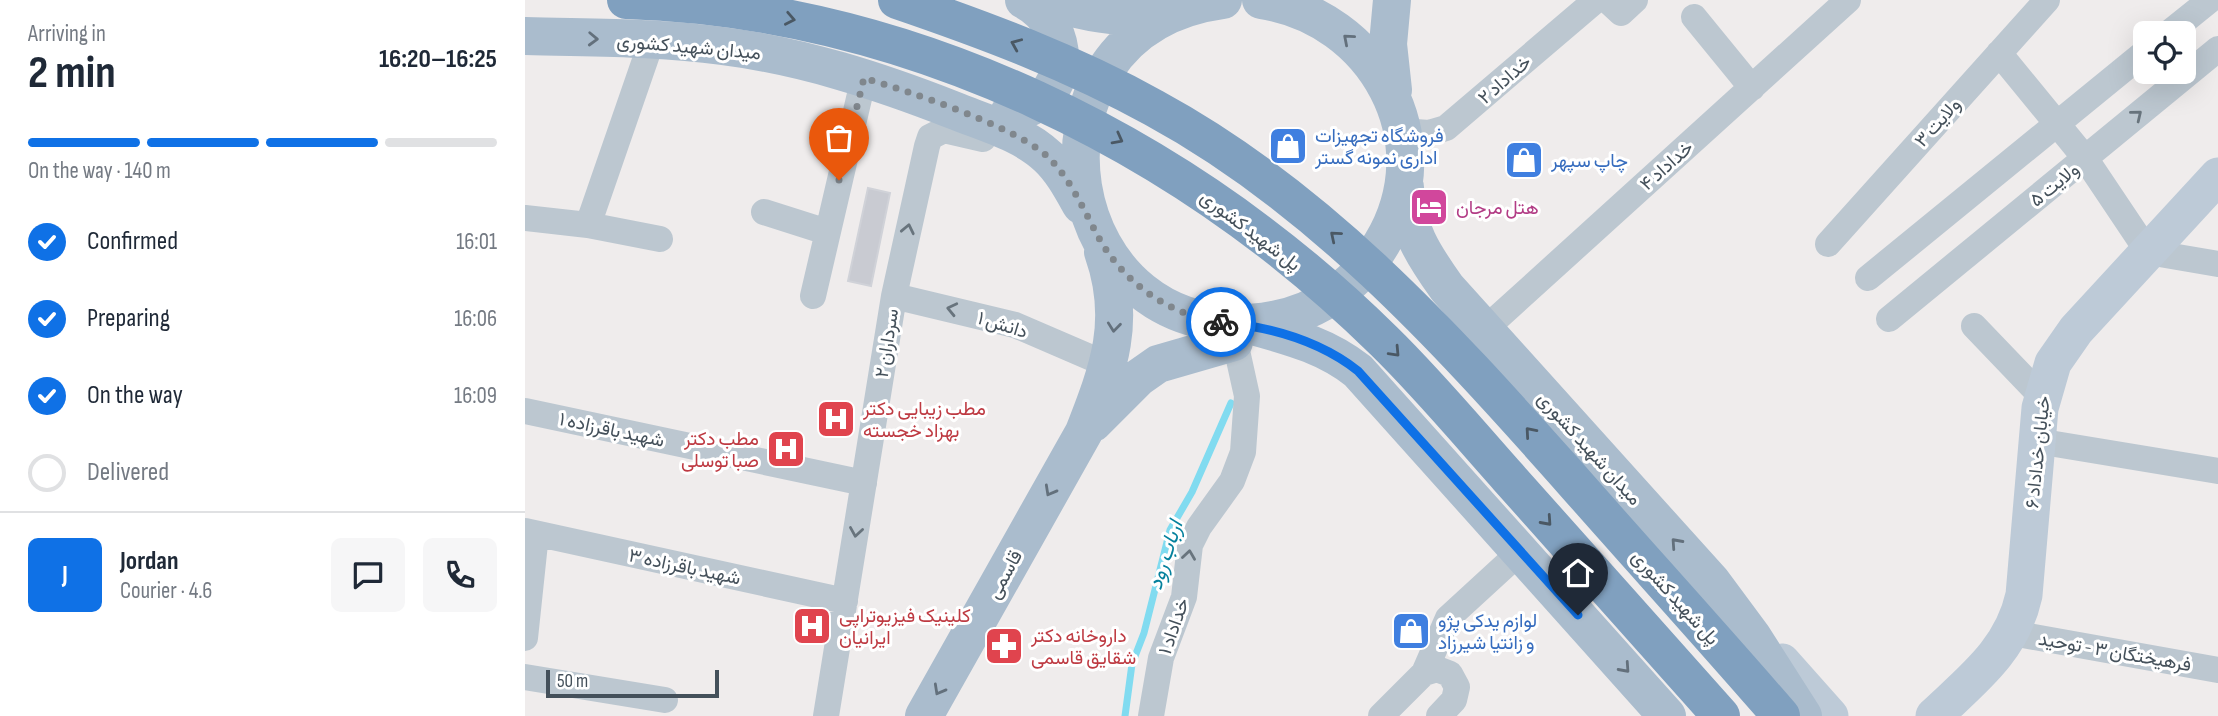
<!DOCTYPE html>
<meta charset="utf-8">
<style>
:root{--surface:#fff;--page:#f6f6f7;--text:#1f2937;--muted:#747a83;--line:#e0e1e3;--accent:#0f71e6}
body{margin:0;font-family:"Sofia Sans Condensed",Vazirmatn,sans-serif;background:var(--page);color:var(--text);height:100vh;display:flex;flex-direction:column;font-size:26px;white-space:nowrap}
*{box-sizing:border-box;margin:0}
p{font-size:23px;color:var(--muted)}
.icon{flex:none;width:38px;height:38px;fill:none;stroke:currentColor;stroke-width:2;stroke-linecap:round;stroke-linejoin:round}
.map{position:relative;flex:1;overflow:hidden}
.side{display:flex;flex-direction:column;background:var(--surface);width:525px}
.side>*{flex:none}
.buttons{position:absolute;left:1608px;top:21px;display:grid;gap:14px}
.buttons a{display:grid;place-items:center;width:63px;height:63px;border-radius:10px;background:var(--surface);box-shadow:0 7px 28px #0002;font-size:35px}
.scale{position:absolute;left:21px;bottom:18px;width:173px;box-sizing:border-box;padding-left:7px;border:4px solid #44505a;border-top:0;font-size:19px;line-height:24px;white-space:nowrap;color:#44505a;-webkit-text-stroke:5px #fff;paint-order:stroke}
.pin{position:absolute;display:grid;place-items:center;width:60px;height:60px;color:#fff;margin:-72px -30px;border-radius:50% 50% 50% 0;rotate:-45deg;box-shadow:0 0 7px #0007}
.pin .icon{rotate:45deg}
.courier{position:absolute;display:grid;place-items:center;width:70px;height:70px;margin:-35px;border:5px solid #0f71e6;border-radius:50%;background:#fff;color:#222;box-shadow:0 2px 9px #0007}
.overview em{font-style:normal;font-weight:700}
.overview div{display:flex;flex-direction:column-reverse}
.overview{display:flex;align-items:center;justify-content:space-between;height:119px;padding:0 28px}
h1{font-size:46px;font-weight:700;line-height:52px}
.bar{display:grid;grid-template-columns:repeat(4,1fr);gap:10px 7px;align-content:center;height:84px;padding:0 28px}
.bar i{height:9px;border-radius:5px;background:var(--line)}
.bar .current{background:var(--accent)}
.bar p{grid-column:span 4}
.line{display:flex;align-items:center;gap:18px;padding:0 28px;border-top:2px solid var(--line)}
.line div{flex:1}
.round{display:grid;place-items:center;flex:none;width:74px;height:74px;border-radius:10px;background:var(--page)}
ol{padding:0 28px;list-style:none}
li{display:flex;align-items:center;gap:21px;height:77px}
li p{margin-inline-start:auto}
li .icon{padding:7px;border-radius:50%;background:var(--accent);color:#fff;stroke-width:4}
li:last-child{color:var(--muted)}
li i{width:38px;height:38px;border:4px solid var(--line);border-radius:50%}
main{display:flex;flex:1;min-height:0}
.map>svg:first-child{display:block}
.lines{fill:none;stroke-linecap:round;stroke-linejoin:round}
.stream{stroke:#81dbf0;stroke-width:7}
.building{fill:#c9cbd2;stroke:#d0d2d8;stroke-width:2}
.street{stroke:#bcc7d0;stroke-width:26}
.secondary{stroke:#bdcad7;stroke-width:37}
.primary{stroke:#aabccd;stroke-width:38}
.highway{stroke:#80a0bf;stroke-width:38}
.oneway{stroke:#4a5864}
.oneway2{stroke:#63707c}
.oneway3{stroke:#68747d}
.done{stroke:#80878d;stroke-width:7;stroke-dasharray:0 12.6}
.route{stroke:#0f71e6;stroke-width:9}
.labels{text-anchor:middle;stroke-width:6;stroke-linejoin:round;paint-order:stroke}
.street-label{font-size:19px;fill:#44505a;stroke:#fff}
.shop-label{font-size:19px;fill:#366cbe;stroke:#fff;text-anchor:start}
.hotel-label{font-size:19px;fill:#b23c85;stroke:#fff;text-anchor:start}
.health-label{font-size:19px;fill:#be3a42;stroke:#fff;text-anchor:start}
.water-label{font-size:21px;font-style:italic;fill:#05819d;stroke:#fff}
</style>
<main>
<section class="side">
<div class="overview"><div><h1>2 min</h1><p>Arriving in</p></div><em>16:20–16:25</em></div>
<div class="bar"><i class="current"></i><i class="current"></i><i class="current"></i><i></i><p>On the way · 140 m</p></div>
<ol>
<li><svg class="icon" aria-label="check" viewBox="0 0 24 24"><path d="M5 12l5 5 9-10"/></svg>Confirmed<p>16:01</p></li>
<li><svg class="icon" aria-label="check" viewBox="0 0 24 24"><path d="M5 12l5 5 9-10"/></svg>Preparing<p>16:06</p></li>
<li><svg class="icon" aria-label="check" viewBox="0 0 24 24"><path d="M5 12l5 5 9-10"/></svg>On the way<p>16:09</p></li>
<li><i></i>Delivered</li>
</ol>
<div class="line" style="height:126px"><b class="round" style="background:var(--accent);color:#fff">J</b><div><b>Jordan</b><p>Courier · 4.6</p></div><a class="round"><svg class="icon" aria-label="chat" viewBox="0 0 24 24"><path d="M4 5h16v11H9l-5 4z"/></svg></a><a class="round"><svg class="icon" aria-label="phone" viewBox="0 0 24 24"><path d="M5 4h4l2 5-3 2q2 4 5 5l2-3 5 2v4C11 20 4 13 5 4z"/></svg></a></div>
</section>
<div class="map">
<svg width="1693" height="716" viewBox="0 0 1693 716">
<rect width="100%" height="100%" fill="#efecec"/>
<g class="lines">
<!-- stream -->
<path class="stream" d="M600 716 607 664 619 633 645 530 667 492 706 403"/>
</g>
<!-- building -->
<path class="building" d="M343 188 365 193 346 286 323 281Z"/>
<g class="lines">
<!-- street -->
<path class="street" d="M1082 0 1096 13 1110 0
M1169 17 1227 88
M1644 33 1685 0
M1474 53 1560 158 1623 252 1693 264
M877 131 904 133 921 128 1071 0
M239 212 302 232
M0 218 63 225 135 239
M63 225 127 40
M1303 244 1522 0
M1343 278 1620 52
M288 296 339 77
M369 296 490 325 583 365
M1364 319 1693 49
M1449 326 1517 397
M959 330 1323 0
M0 411 339 483
M1512 441 1693 471
M0 531 320 601
M1487 633 1693 670
M0 638 11 534
M899 673 923 618 996 551
M0 677 140 700
M301 716 369 296 402 146 405 137 419 130 458 139
M626 716 636 658 659 597 665 545 674 527 707 481 718 452 722 396 707 328
M856 716 899 673 912 669 925 674 932 687 929 700 914 716"/>
<!-- secondary -->
<path class="secondary" d="M1257 662 1305 716
M1409 716C1448 679 1487 650 1499 595L1515 408 1528 363 1551 330 1693 176"/>
<!-- primary -->
<path class="primary" d="M522 0C563 15 603 21 647 12
M698 0C476 30 530 360 748 320 794 312 834 283 857 243 919 140 850 17 736 0
M867 0 863 44 868 90
M0 36C66 38 132 37 197 46 277 56 354 81 428 110 460 123 498 133 523 157 537 170 547 189 556 205
M484 113C547 106 551 27 499 0
M880 187C880 227 899 256 922 288L1187 582 1227 636 1278 716
M728 326C767 337 801 346 833 371L1142 716
M568 423 613 378 633 364 709 342
M399 716 559 432C584 368 602 320 578 252"/>
<!-- highway -->
<path class="highway" d="M101 0C385 9 658 143 859 341 903 384 942 431 983 477 1054 557 1125 636 1196 716
M372 0C460 30 548 63 629 108 793 197 918 335 1040 472 1112 554 1185 634 1256 716"/>
</g>
<!-- one-way arrows -->
<defs><path id="oneway-chevron" d="M-2-3.5L2.5 0L-2 3.5" fill="none" stroke-width="1.6" stroke-linecap="round" stroke-linejoin="round" transform="scale(1.75)"/></defs>
<g class="oneway">
<use href="#oneway-chevron" transform="translate(265 19) rotate(11)"/>
<use href="#oneway-chevron" transform="translate(491 44) rotate(-157)"/>
<use href="#oneway-chevron" transform="translate(593 139) rotate(28)"/>
<use href="#oneway-chevron" transform="translate(810 236) rotate(-140)"/>
<use href="#oneway-chevron" transform="translate(870 352) rotate(47)"/>
<use href="#oneway-chevron" transform="translate(1005 432) rotate(-131)"/>
<use href="#oneway-chevron" transform="translate(1022 521) rotate(48)"/>
</g>
<g class="oneway2">
<use href="#oneway-chevron" transform="translate(68 39) rotate(2)"/>
<use href="#oneway-chevron" transform="translate(823 39) rotate(-139)"/>
<use href="#oneway-chevron" transform="translate(589 327) rotate(96)"/>
<use href="#oneway-chevron" transform="translate(525 491) rotate(119)"/>
<use href="#oneway-chevron" transform="translate(1151 543) rotate(-132)"/>
<use href="#oneway-chevron" transform="translate(1100 668) rotate(48)"/>
<use href="#oneway-chevron" transform="translate(414 690) rotate(119)"/>
</g>
<g class="oneway3">
<use href="#oneway-chevron" transform="translate(1612 115) rotate(-39)"/>
<use href="#oneway-chevron" transform="translate(383 229) rotate(-78)"/>
<use href="#oneway-chevron" transform="translate(427 309) rotate(-167)"/>
<use href="#oneway-chevron" transform="translate(331 532) rotate(99)"/>
<use href="#oneway-chevron" transform="translate(664 555) rotate(-82)"/>
</g>
<g class="lines">
<!-- done -->
<path class="done" d="M314 180 339 78C385 92 490 126 523 157 546 179 559 211 574 238 599 283 645 316 696 322"/>
<!-- route -->
<path class="route" d="M696 322C745 327 795 341 833 371L1053 615"/>
</g>
<!-- icons -->
<defs>
<symbol id="shop-square" viewBox="-11 -11 22 22"><rect x="-9" y="-9" width="18" height="18" rx="4" fill="#3f7fe0" stroke="#fff"/><path d="M-5-2.5h2.3a2.7 3.5 0 0 1 5.4 0H5L5.5 6h-11ZM-1.5-2.5h3a1.5 2.3 0 0 0-3 0Z" fill="#fff"/></symbol>
<symbol id="hotel-square" viewBox="-11 -11 22 22"><rect x="-9" y="-9" width="18" height="18" rx="4" fill="#d1479c" stroke="#fff"/><path d="M-6-4.5h1.5V1H6V5H4.5V3h-9V5H-6ZM-4 0a1.8 1.8 0 1 1 3.6 0ZM.5 0V-2.5h3Q6-2.5 6 0Z" fill="#fff"/></symbol>
<symbol id="hospital-square" viewBox="-11 -11 22 22"><rect x="-9" y="-9" width="18" height="18" rx="4" fill="#e0444e" stroke="#fff"/><path d="M-5-5h3v3.5h4V-5h3V5h-3V1.5h-4V5h-3Z" fill="#fff"/></symbol>
<symbol id="pharmacy-square" viewBox="-11 -11 22 22"><rect x="-9" y="-9" width="18" height="18" rx="4" fill="#e0444e" stroke="#fff"/><path d="M-2-6h4v4h4v4h-4v4h-4v-4h-4v-4h4Z" fill="#fff"/></symbol>
</defs>
<g fill-rule="evenodd">
<use href="#shop-square" x="741" y="124" width="44" height="44"/>
<use href="#shop-square" x="977" y="138" width="44" height="44"/>
<use href="#hotel-square" x="882" y="185" width="44" height="44"/>
<use href="#hospital-square" x="289" y="397" width="44" height="44"/>
<use href="#hospital-square" x="239" y="427" width="44" height="44"/>
<use href="#hospital-square" x="265" y="604" width="44" height="44"/>
<use href="#shop-square" x="864" y="609" width="44" height="44"/>
<use href="#pharmacy-square" x="457" y="624" width="44" height="44"/>
</g>
<g class="labels">
<!-- street labels -->
<g class="street-label">
<text transform="translate(164 46) rotate(5)" y="7">میدان شهید کشوری</text>
<text transform="translate(979 79) rotate(-41)" y="7">خداداد ۲</text>
<text transform="translate(1412 122) rotate(-48)" y="7">ولایت ۳</text>
<text transform="translate(1141 165) rotate(-42)" y="7">خداداد ۴</text>
<text transform="translate(1529 184) rotate(-39)" y="7">ولایت ۵</text>
<text transform="translate(726 230) rotate(37)" y="7">پل شهید کشوری</text>
<text transform="translate(478 324) rotate(17)" y="7">دانش ۱</text>
<text transform="translate(361 343) rotate(-81)" y="7">سرداران ۲</text>
<text transform="translate(87 429) rotate(12)" y="7">شهید باقرزاده ۱</text>
<text transform="translate(1065 448) rotate(48)" y="7">میدان شهید کشوری</text>
<text transform="translate(1512 452) rotate(-84)" y="7">خیابان خداداد ۶</text>
<text transform="translate(160 566) rotate(12)" y="7">شهید باقرزاده ۳</text>
<text transform="translate(479 574) rotate(-61)" y="7">قاسمی</text>
<text transform="translate(1151 597) rotate(48)" y="7">پل شهید کشوری</text>
<text transform="translate(648 626) rotate(-71)" y="7">خداداد ۱</text>
<text transform="translate(1590 651) rotate(10)" y="7">فرهیختگان ۳ - توحید</text>
</g>
<!-- shop labels -->
<g class="shop-label">
<text x="790" y="142">فروشگاه تجهیزات<tspan x="790" dy="22">اداری نمونه گستر</tspan></text>
<text x="1026" y="167">چاپ سپهر</text>
<text x="913" y="627">لوازم یدکی پژو<tspan x="913" dy="22">و زانتیا شیرزاد</tspan></text>
</g>
<!-- hotel labels -->
<g class="hotel-label">
<text x="931" y="214">هتل مرجان</text>
</g>
<!-- health labels -->
<g class="health-label">
<text x="338" y="415">مطب زیبایی دکتر<tspan x="338" dy="22">بهزاد خجسته</tspan></text>
<text x="234" y="445" text-anchor="end">مطب دکتر<tspan x="234" dy="22">صبا توسلی</tspan></text>
<text x="314" y="622">کلینیک فیزیوتراپی<tspan x="314" dy="22">ایرانیان</tspan></text>
<text x="506" y="642">داروخانه دکتر<tspan x="506" dy="22">شقایق قاسمی</tspan></text>
</g>
<!-- water labels -->
<g class="water-label">
<text transform="translate(640 555) rotate(-72)" y="7">ارباب رود</text>
</g>
</g>
</svg>
<div class="buttons">
<a><svg class="icon" aria-label="locate" viewBox="0 0 24 24"><circle cx="12" cy="12" r="6"/><path d="M12 2v4M12 18v4M2 12h4M18 12h4"/></svg></a>
</div>
<div class="scale">50 m</div>
<div class="pin" style="left:314px;top:180px;background:#ea580c"><svg class="icon" aria-label="bag" viewBox="0 0 24 24"><path d="M5 8h14l-1 12H6zM9 8a3 3 0 0 1 6 0"/></svg></div>
<div class="pin" style="left:1053px;top:615px;background:#1f2937"><svg class="icon" aria-label="home" viewBox="0 0 24 24"><path d="M3 11l9-7 9 7M6 9v11h12V9"/></svg></div>
<div class="courier" style="left:696px;top:322px"><svg class="icon" aria-label="bike" viewBox="0 0 24 24"><circle cx="6" cy="16" r="4"/><circle cx="18" cy="16" r="4"/><path d="M6 16l4-8h5l3 8M10 8l3 8H6M13 5h3"/></svg></div>
</div>
</main>
